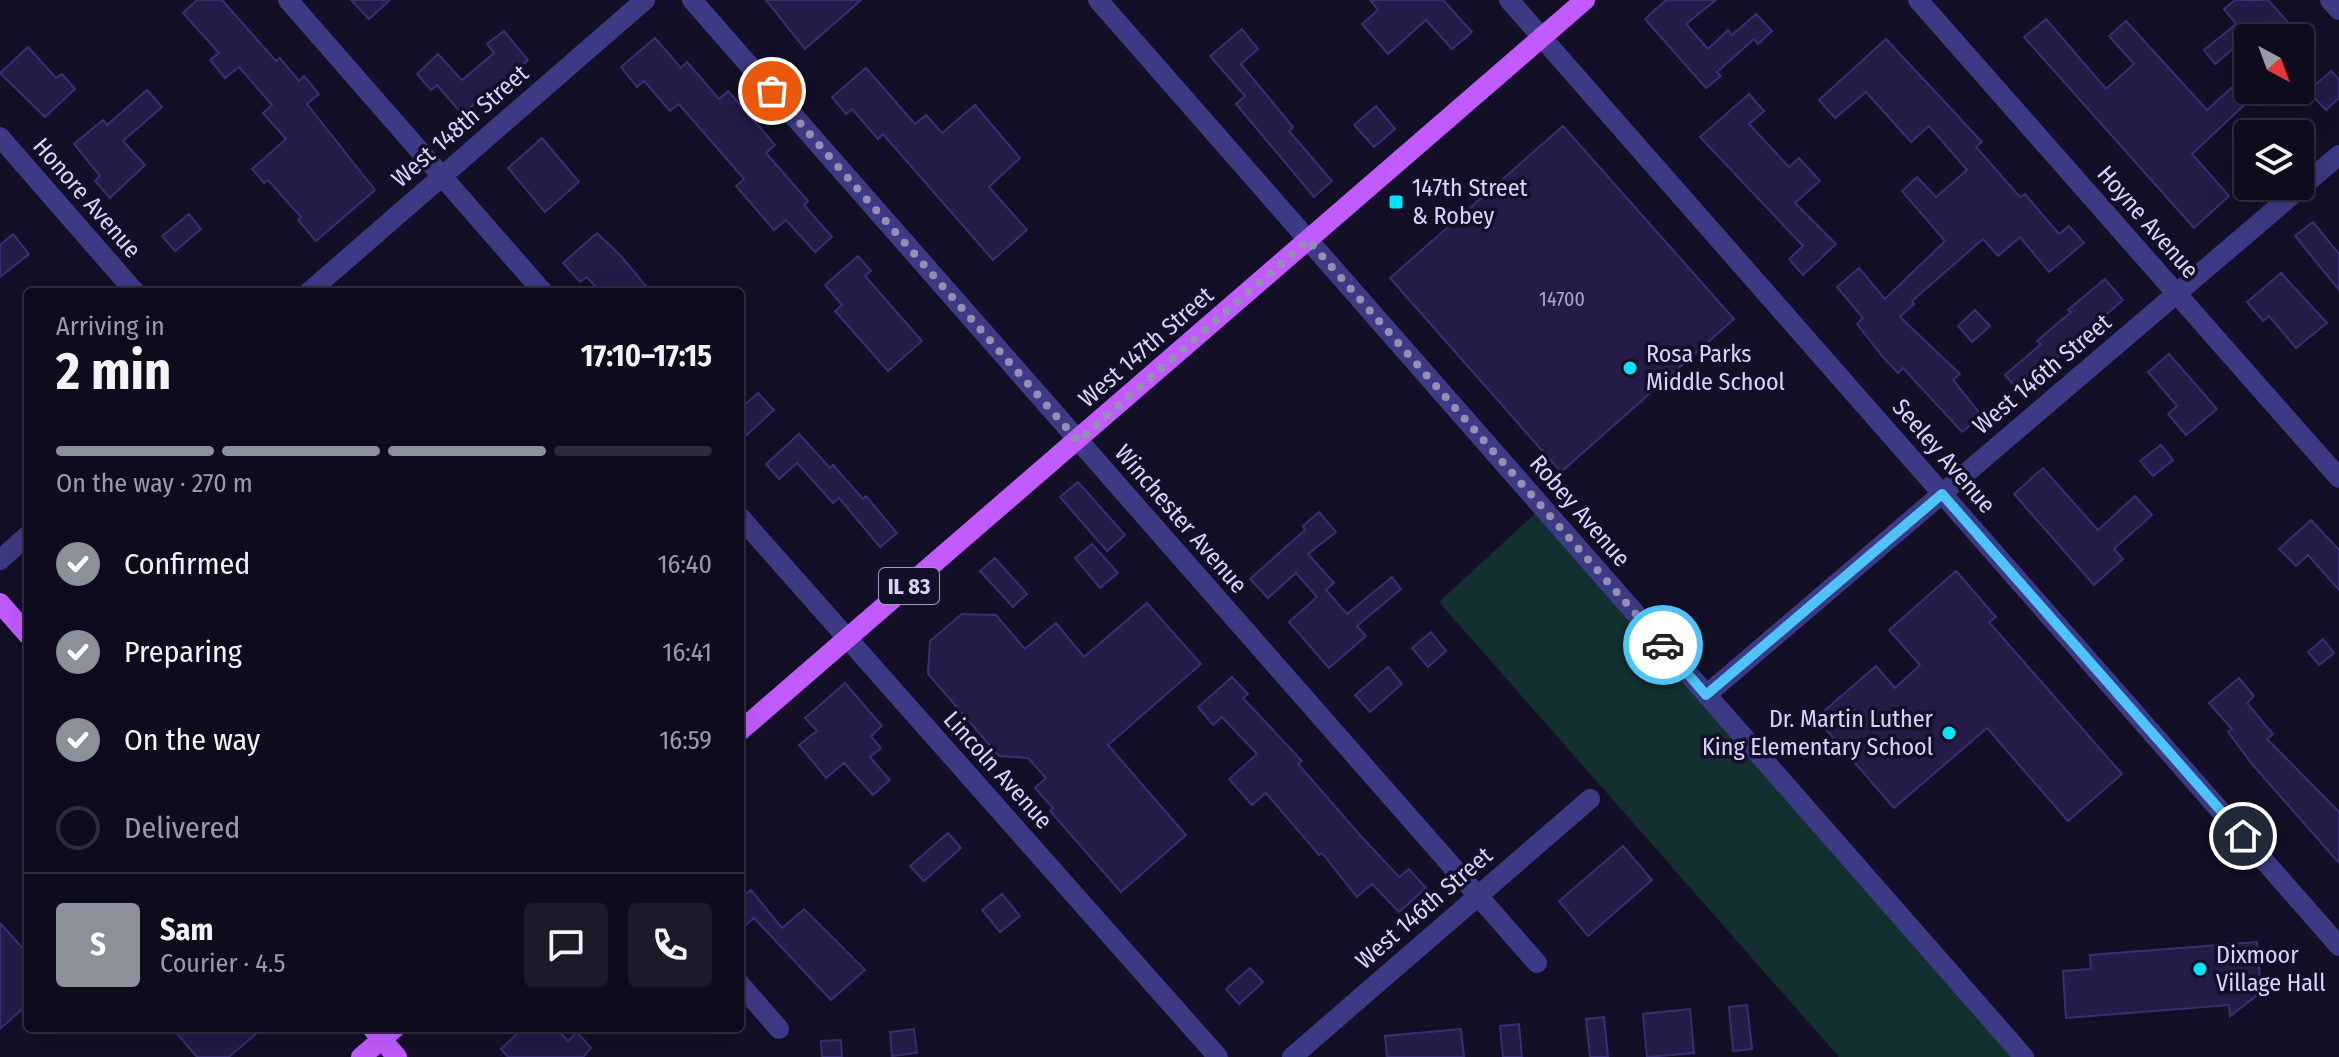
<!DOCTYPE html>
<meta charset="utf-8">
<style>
:root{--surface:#0e0b1c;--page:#1c1929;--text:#f1f3f6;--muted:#9b9ba3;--line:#2e2b3b;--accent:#8c9099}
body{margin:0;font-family:"Fira Sans Condensed",sans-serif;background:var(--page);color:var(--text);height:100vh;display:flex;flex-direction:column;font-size:30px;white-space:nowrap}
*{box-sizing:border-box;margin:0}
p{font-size:26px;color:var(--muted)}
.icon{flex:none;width:44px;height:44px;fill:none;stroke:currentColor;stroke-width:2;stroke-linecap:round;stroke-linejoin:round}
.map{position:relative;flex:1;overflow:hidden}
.drawer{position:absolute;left:24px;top:288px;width:720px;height:744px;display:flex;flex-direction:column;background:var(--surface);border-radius:8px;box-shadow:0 8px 32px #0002,0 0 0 2px var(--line)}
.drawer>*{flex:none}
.needle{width:52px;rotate:139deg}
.fabs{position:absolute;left:2234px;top:24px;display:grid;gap:16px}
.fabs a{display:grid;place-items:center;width:80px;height:80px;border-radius:8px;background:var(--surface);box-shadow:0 8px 32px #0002,0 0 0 2px var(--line);font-size:40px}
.pin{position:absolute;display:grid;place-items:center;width:68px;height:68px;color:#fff;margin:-34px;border:4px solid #fff;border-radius:50%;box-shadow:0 2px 8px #0007}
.courier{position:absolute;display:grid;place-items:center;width:80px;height:80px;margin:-40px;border:6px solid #4fc3f7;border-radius:50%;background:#fff;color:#222;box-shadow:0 2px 10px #0007}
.summary em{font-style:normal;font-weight:700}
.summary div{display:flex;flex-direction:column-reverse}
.summary{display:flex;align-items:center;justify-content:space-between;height:136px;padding:0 32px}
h1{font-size:52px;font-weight:700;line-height:60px}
.bar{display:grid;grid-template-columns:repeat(4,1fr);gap:12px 8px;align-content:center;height:96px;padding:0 32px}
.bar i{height:10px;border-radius:6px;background:var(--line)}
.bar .current{background:var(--accent)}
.bar p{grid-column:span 4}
.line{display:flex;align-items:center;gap:20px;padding:0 32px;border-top:2px solid var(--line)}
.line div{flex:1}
.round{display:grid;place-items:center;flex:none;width:84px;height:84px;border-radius:8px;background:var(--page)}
ol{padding:0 32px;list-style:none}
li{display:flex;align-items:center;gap:24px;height:88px}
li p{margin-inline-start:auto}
li .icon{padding:8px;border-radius:50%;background:var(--accent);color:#fff;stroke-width:4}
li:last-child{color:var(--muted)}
li i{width:44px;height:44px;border:4px solid var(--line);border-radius:50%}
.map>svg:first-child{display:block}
.green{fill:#12302f}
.building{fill:#241b47;stroke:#3b2d73;stroke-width:2}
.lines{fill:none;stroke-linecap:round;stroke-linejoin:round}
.minor{stroke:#3d3a85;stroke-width:20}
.major{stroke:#c25bff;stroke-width:20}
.done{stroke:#948fb3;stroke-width:8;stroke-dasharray:0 14.4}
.route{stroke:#4fc3f7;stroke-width:10}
.poi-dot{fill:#00e5ff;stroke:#130f26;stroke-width:3}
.labels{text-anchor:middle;stroke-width:7;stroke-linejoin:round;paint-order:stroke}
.number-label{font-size:20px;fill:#aca6d1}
.shield{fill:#130f26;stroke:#9e99be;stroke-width:2}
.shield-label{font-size:22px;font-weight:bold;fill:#d9d4ff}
.street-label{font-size:24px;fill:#d9d4ff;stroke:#130f26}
.poi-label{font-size:24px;fill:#d9d4ff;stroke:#130f26;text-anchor:start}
</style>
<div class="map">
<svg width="2339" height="1057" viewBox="0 0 2339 1057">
<rect width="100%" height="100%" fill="#130f26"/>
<!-- green -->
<path class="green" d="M1542 507 2024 1057H1839L1439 602Z"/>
<!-- building -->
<path class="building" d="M197 0H222L276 61 280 58 299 81 304 76 319 94 307 104 375 190 316 241 298 220 301 217 268 180 264 183 252 169 286 139 263 113 272 105 239 67 225 78 210 60 219 53 183 13Z
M351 0H390L369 19Z
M766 0H861L805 49Z
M1370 0H1443L1472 32 1452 49 1426 20 1388 54 1362 24 1378 10Z
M1666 0H1716L1686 24 1708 49 1728 30 1732 35 1756 14 1772 31 1758 44 1754 39 1717 72 1721 76 1706 88 1645 19Z
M2235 0H2268L2302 38H2246L2215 64 2204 50 2236 24 2224 9Z
M2046 19 2106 89 2134 64 2109 36 2126 21 2207 110 2242 78 2248 90 2256 94 2192 154 2229 196 2194 228 2024 37Z
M1242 29 1258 49 1241 64 1293 127 1289 131 1332 181 1314 197 1236 104 1245 96 1210 56Z
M504 31 528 60 462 114 437 85 431 90 417 74 438 54 462 80 494 53 487 44Z
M655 38 681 68 687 62 719 99 728 91 775 145 766 153 808 201 804 205 832 237 815 252 786 220 774 230 736 186 744 179 679 104 670 111 644 81 637 87 621 67Z
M1886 39 1982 142 1976 147 2020 197 2025 194 2059 234 2069 226 2084 243 2049 272 2020 237 1998 256 1983 239 1912 301 1914 304 1900 317 1960 374 1953 380 1982 416 1962 432 1903 368 1898 373 1883 357 1857 324 1863 318 1837 287 1859 268 1885 299 1945 241 1902 191 1917 177 1936 197 1967 170 1929 126 1911 142 1866 92 1835 118 1819 100Z
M28 47 56 78 62 74 75 89 45 117 0 73Z
M866 68 915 124 926 115 942 133 975 105 1020 158 989 187 1027 230 993 260 883 134 878 139 852 109 846 114 832 97Z
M2331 71 2339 79V98L2326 110 2308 91Z
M147 90 162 107 123 141 145 165 110 198 95 181 100 176 74 144 103 120 107 125Z
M1749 94 1764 111 1749 124 1789 167 1799 158 1820 181 1795 203 1836 244 1803 275 1789 259 1803 246 1700 137Z
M1376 106 1395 129 1374 147 1354 125Z
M1563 126 1734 319 1561 472 1390 278Z
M542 138 579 182 545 212 508 168Z
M189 214 201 229 175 251 162 236Z
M2313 222 2339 254V290L2295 236Z
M597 233 620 255 651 292H600L587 277 580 282 563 263Z
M13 234 29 254 0 277V245Z
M858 256 871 271 865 276 922 341 888 371 835 311 842 305 825 285Z
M2281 273 2327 323 2296 348 2269 316 2263 321 2247 302Z
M2105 279 2123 300 2019 391 2005 375 2041 344 2037 341 2071 312 2068 310Z
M1975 310 1990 326 1972 342 1958 326Z
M2169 354 2217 409 2186 435 2168 414 2177 406 2148 372Z
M758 393 774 410 740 441V409Z
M799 434 830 468 833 465 863 499 866 496 897 533 880 547 839 498 833 503 797 463 779 479 766 464Z
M2161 445 2173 460 2153 476 2140 461Z
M2043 468 2098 530 2135 496 2152 515 2114 549 2123 559 2094 585 2014 494Z
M1078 482 1125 535 1107 551 1060 497Z
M1319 512 1336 532 1308 554 1334 583 1326 590 1347 614 1392 577 1401 589 1357 626 1366 636 1329 668 1289 622 1317 597 1296 573 1268 598 1250 579 1305 530 1303 526Z
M2311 520 2339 550V590L2308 555 2296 566 2279 549Z
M1092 544 1118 573 1100 588 1075 558Z
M995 558 1027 594 1013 607 980 571Z
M1956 571 1996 617 1989 622 2122 774 2068 821 1987 728 1894 808 1816 718 1876 666 1895 688 1920 665 1889 630Z
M1147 603 1201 664 1108 745 1186 835 1121 892 1050 811 1053 808 1035 788 1046 778 1028 758 999 756 928 674 930 641 962 614 996 615 1025 649 1056 623 1084 657Z
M1431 632 1446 651 1428 667 1412 648Z
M2323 639 2334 653 2319 665 2308 652Z
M1388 667 1402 684 1370 712 1355 695Z
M1232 677 1248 694 1243 698 1302 761 1298 764 1360 835 1399 877 1409 869 1426 888 1399 912 1372 884 1357 897 1322 853 1319 855 1266 793 1252 805 1229 779 1257 754 1222 717 1213 725 1198 707Z
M2239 678 2254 696 2247 703 2273 734 2267 739 2339 812V863L2252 764 2228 732 2232 729 2209 703Z
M845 683 882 726 871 736 881 748 870 757 890 780 873 795 844 763 826 778 799 745 817 731 805 718Z
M948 833 961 848 924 881 910 866Z
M1623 846 1652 880 1588 936 1559 901Z
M751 890 782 928 804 909 865 970 831 1000 754 918 740 930V899Z
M1002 894 1020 916 1000 932 982 910Z
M0 923 28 954V1004L0 1029Z
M2257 942 2261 987 2256 996 2230 1016 2229 1005 2066 1018 2063 971 2091 969 2090 955Z
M1250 968 1263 982 1239 1004 1226 989Z
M1747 1005 1752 1049 1733 1051 1729 1007Z
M1690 1009 1694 1053 1647 1057 1643 1014Z
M1604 1017 1608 1057H1590L1586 1019Z
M1519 1024 1522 1057H1503L1500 1026Z
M172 1028H263L229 1057H197Z
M523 1028H556L568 1041 577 1032 591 1048 583 1057H508L501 1049Z
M914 1029 917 1053 892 1056 890 1032Z
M1461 1029 1464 1057H1387L1385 1036Z
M841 1040 842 1057H822L821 1041Z"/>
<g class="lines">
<!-- minor -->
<path class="minor" d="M288 0 543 292
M692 0 1537 963
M1098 0 2024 1057
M1509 0 2339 946
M1918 0 2339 478
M2330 0 2339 10
M0 137 135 292
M309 292 645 0
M740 517 1218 1057
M0 560 28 535
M1706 695 2339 155
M740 984 779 1029
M1292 1057 1590 799"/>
<!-- major -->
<path class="major" d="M0 603 28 635
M740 731 1585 0
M372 1028 397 1057
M361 1057 395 1028"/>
</g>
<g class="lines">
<!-- done -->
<path class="done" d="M772 91 1078 441 1308 240 1663 645"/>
<!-- route -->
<path class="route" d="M1663 645 1706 695 1942 494 2243 836"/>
</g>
<!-- markers -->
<g class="poi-dot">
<rect x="1388" y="194" width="16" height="16" rx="4"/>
<circle cx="1630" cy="368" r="8"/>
<circle cx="1949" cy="733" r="8"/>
<circle cx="2200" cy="969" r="8"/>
</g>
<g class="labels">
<!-- number labels -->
<g class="number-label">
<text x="1562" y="306">14700</text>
</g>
<!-- shield labels -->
<rect class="shield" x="879" y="568" width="60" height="36" rx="6"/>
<g class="shield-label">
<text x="909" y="594">IL 83</text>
</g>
<!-- street labels -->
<g class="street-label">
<text transform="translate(460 126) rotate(-41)" y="8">West 148th Street</text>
<text transform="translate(87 198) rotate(49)" y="8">Honore Avenue</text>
<text transform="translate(2148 222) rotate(49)" y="8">Hoyne Avenue</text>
<text transform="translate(1146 347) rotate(-41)" y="8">West 147th Street</text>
<text transform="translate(2042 374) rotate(-40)" y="8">West 146th Street</text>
<text transform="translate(1944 456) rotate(49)" y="8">Seeley Avenue</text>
<text transform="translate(1580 511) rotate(49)" y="8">Robey Avenue</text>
<text transform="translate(1181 519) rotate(49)" y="8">Winchester Avenue</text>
<text transform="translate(998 770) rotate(48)" y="8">Lincoln Avenue</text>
<text transform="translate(1424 908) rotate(-41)" y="8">West 146th Street</text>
</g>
<!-- poi labels -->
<g class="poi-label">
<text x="1412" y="196">147th Street<tspan x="1412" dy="28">&amp; Robey</tspan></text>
<text x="1646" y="362">Rosa Parks<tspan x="1646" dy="28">Middle School</tspan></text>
<text x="1933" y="727" text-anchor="end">Dr. Martin Luther<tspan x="1933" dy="28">King Elementary School</tspan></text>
<text x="2216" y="963">Dixmoor<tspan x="2216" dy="28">Village Hall</tspan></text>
</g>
</g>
</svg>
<div class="fabs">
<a><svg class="needle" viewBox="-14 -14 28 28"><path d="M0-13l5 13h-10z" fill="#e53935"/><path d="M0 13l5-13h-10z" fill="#9b9ba3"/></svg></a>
<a><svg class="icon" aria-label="layers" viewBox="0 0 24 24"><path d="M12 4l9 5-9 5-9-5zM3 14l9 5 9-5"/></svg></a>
</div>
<div class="pin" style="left:772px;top:91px;background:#ea580c"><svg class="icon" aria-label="bag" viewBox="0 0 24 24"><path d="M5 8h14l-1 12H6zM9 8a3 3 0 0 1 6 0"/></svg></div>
<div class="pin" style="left:2243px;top:836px;background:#1f2937"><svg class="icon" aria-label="home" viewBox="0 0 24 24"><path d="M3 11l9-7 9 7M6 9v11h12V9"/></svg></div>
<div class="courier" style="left:1663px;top:645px"><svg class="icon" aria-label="car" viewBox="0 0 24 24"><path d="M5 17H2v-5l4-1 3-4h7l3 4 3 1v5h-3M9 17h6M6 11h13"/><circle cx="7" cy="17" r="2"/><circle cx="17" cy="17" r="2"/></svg></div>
<section class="drawer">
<div class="summary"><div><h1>2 min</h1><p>Arriving in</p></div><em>17:10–17:15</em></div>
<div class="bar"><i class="current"></i><i class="current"></i><i class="current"></i><i></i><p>On the way · 270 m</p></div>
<ol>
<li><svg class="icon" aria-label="check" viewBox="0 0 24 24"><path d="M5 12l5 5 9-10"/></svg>Confirmed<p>16:40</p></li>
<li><svg class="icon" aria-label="check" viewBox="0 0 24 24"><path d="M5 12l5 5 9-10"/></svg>Preparing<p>16:41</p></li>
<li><svg class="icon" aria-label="check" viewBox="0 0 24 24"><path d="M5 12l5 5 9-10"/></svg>On the way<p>16:59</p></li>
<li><i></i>Delivered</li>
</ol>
<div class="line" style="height:144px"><b class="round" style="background:var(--accent);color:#fff">S</b><div><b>Sam</b><p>Courier · 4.5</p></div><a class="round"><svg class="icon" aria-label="chat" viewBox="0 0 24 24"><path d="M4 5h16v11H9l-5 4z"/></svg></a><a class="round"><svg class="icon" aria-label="phone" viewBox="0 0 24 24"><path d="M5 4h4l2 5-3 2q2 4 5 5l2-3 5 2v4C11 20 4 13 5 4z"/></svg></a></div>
</section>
</div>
